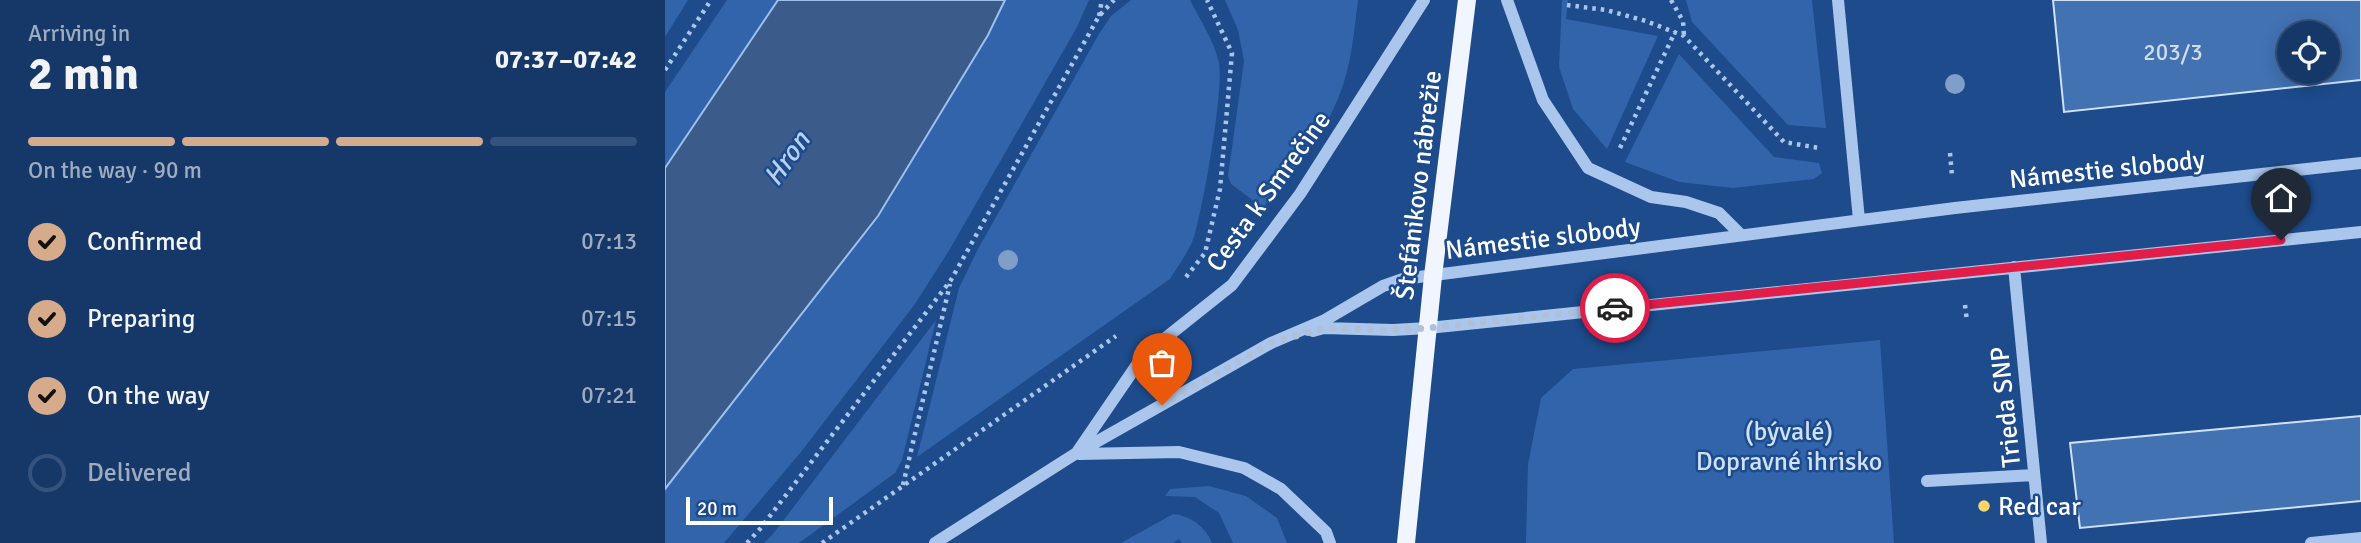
<!DOCTYPE html>
<meta charset="utf-8">
<style>
:root{--surface:#163869;--page:#234371;--text:#f1f3f6;--muted:#9eacc0;--line:#35527d;--accent:#d6ab8b}
body{margin:0;font-family:Signika,sans-serif;background:var(--page);color:var(--text);height:100vh;display:flex;flex-direction:column;font-size:26px;white-space:nowrap}
*{box-sizing:border-box;margin:0}
p{font-size:23px;color:var(--muted)}
.icon{flex:none;width:38px;height:38px;fill:none;stroke:currentColor;stroke-width:2;stroke-linecap:round;stroke-linejoin:round}
.map{position:relative;flex:1;overflow:hidden}
.drawer{display:flex;flex-direction:column;background:var(--surface);width:665px}
.drawer>*{flex:none}
.buttons{position:absolute;left:1612px;top:21px;display:grid;gap:14px}
.buttons a{display:grid;place-items:center;width:63px;height:63px;border-radius:50%;background:var(--surface);box-shadow:0 4px 18px #0003,0 0 0 2px var(--line);font-size:35px}
.scale{position:absolute;left:21px;bottom:18px;width:147px;box-sizing:border-box;padding-left:7px;border:4px solid #fff;border-top:0;font-size:19px;line-height:24px;white-space:nowrap;color:#fff;-webkit-text-stroke:5px #1d4b8c;paint-order:stroke}
.pin{position:absolute;display:grid;place-items:center;width:60px;height:60px;color:#fff;margin:-72px -30px;border-radius:50% 50% 50% 0;rotate:-45deg;box-shadow:0 0 7px #0007}
.pin .icon{rotate:45deg}
.courier{position:absolute;display:grid;place-items:center;width:70px;height:70px;margin:-35px;border:5px solid #e11d48;border-radius:50%;background:#fff;color:#222;box-shadow:0 2px 9px #0007}
.summary em{font-style:normal;font-weight:800}
.summary div{display:flex;flex-direction:column-reverse}
.summary{display:flex;align-items:center;justify-content:space-between;height:119px;padding:0 28px}
h1{font-size:46px;font-weight:800;line-height:52px}
.bar{display:grid;grid-template-columns:repeat(4,1fr);gap:10px 7px;align-content:center;height:84px;padding:0 28px}
.bar i{height:9px;border-radius:5px;background:var(--line)}
.bar .selected{background:var(--accent)}
.bar p{grid-column:span 4}
ol{padding:0 28px;list-style:none}
li{display:flex;align-items:center;gap:21px;height:77px}
li p{margin-inline-start:auto}
li .icon{padding:7px;border-radius:50%;background:var(--accent);color:#111;stroke-width:4}
li:last-child{color:var(--muted)}
li i{width:38px;height:38px;border:4px solid var(--line);border-radius:50%}
main{display:flex;flex:1;min-height:0}
.map>svg:first-child{display:block}
.green{fill:#3164aa}
.water{fill:#3b5c8b;stroke:#9dc1ee;stroke-width:2}
.building{fill:#4272b2;stroke:#cfe1f9;stroke-width:2;fill-rule:evenodd}
.lines{fill:none;stroke-linecap:round;stroke-linejoin:round}
.path{stroke:#aac6ec;stroke-width:4.5;stroke-dasharray:3.5 5;stroke-linecap:butt}
.minor{stroke:#aac6ec;stroke-width:12}
.major{stroke:#f0f5ff;stroke-width:18}
.tree{fill:#7f9ec8}
.done{stroke:#b0c0d7;stroke-width:7;stroke-dasharray:0 12.6}
.route{stroke:#e11d48;stroke-width:9}
.poi-dot{fill:#fcd568;stroke:#1d4b8c;stroke-width:2.5}
.labels{text-anchor:middle;stroke-width:5;stroke-linejoin:round;paint-order:stroke}
.number-label{font-size:23px;fill:#d0dcec}
.street-label{font-size:26px;fill:#fff;stroke:#1d4b8c}
.park-label{font-size:26px;fill:#cfe1f9;stroke:#1d4b8c}
.poi-label{font-size:26px;fill:#fff;stroke:#1d4b8c;text-anchor:start}
.water-label{font-size:28px;font-style:italic;fill:#b6d1f4;stroke:#1d4b8c}
</style>
<main>
<section class="drawer">
<div class="summary"><div><h1>2 min</h1><p>Arriving in</p></div><em>07:37–07:42</em></div>
<div class="bar"><i class="selected"></i><i class="selected"></i><i class="selected"></i><i></i><p>On the way · 90 m</p></div>
<ol>
<li><svg class="icon" aria-label="check" viewBox="0 0 24 24"><path d="M5 12l5 5 9-10"/></svg>Confirmed<p>07:13</p></li>
<li><svg class="icon" aria-label="check" viewBox="0 0 24 24"><path d="M5 12l5 5 9-10"/></svg>Preparing<p>07:15</p></li>
<li><svg class="icon" aria-label="check" viewBox="0 0 24 24"><path d="M5 12l5 5 9-10"/></svg>On the way<p>07:21</p></li>
<li><i></i>Delivered</li>
</ol>
</section>
<div class="map">
<svg width="1696" height="543" viewBox="0 0 1696 543">
<rect width="100%" height="100%" fill="#1d4b8c"/>
<!-- green -->
<path class="green" d="M0 0H23L0 37Z
M62 0H113L0 168V92Z
M340 0H424L412 27 285 249 250 304 136 452 59 543H0V489L213 216 323 35Z
M466 0H525C535 20 549 40 554 63 559 90 538 208 529 237 524 251 513 266 505 279L252 457 294 288 313 249 434 34 446 16Z
M560 0H693C689 33 686 70 672 101 655 141 624 174 598 208L566 184 563 176 579 61 573 30Z
M897 0H903L901 19 993 36 942 149 908 109 894 67Z
M1021 0H1147L1161 128 1123 125 1027 22Z
M1014 54 1109 157 1154 163 1157 173 1149 179 1068 188 1014 182 960 162Z
M271 320 237 460 230 473 134 543H99L108 534Z
M1215 340 1229 543H861L863 464 876 398 908 369Z
M544 486 581 496 612 518 622 543H568L554 513 530 497 500 496 505 489Z
M508 514C526 516 540 526 547 543H517L514 539 508 543H456Z"/>
<!-- water -->
<path class="water" d="M113 0H340L323 35 213 216 0 489V168Z"/>
<!-- building -->
<path class="building" d="M1388 0H1696V80L1399 112ZM1624 33H1662V72H1624Z
M1696 416V501L1415 528 1405 443Z"/>
<g class="lines">
<!-- path -->
<path class="path" d="M1006 0 1018 21 1019 36
M902 5 941 10 981 21 1019 36 1119 142 1154 148
M434 16 437 0
M0 70 46 0
M955 148 1010 32
M1285 153 1287 176
M521 277 540 253 555 189 567 53 542 0
M1300 305 1302 321
M238 485 285 284
M82 543 95 529 286 280 434 16 449 0
M157 543 451 336"/>
<!-- minor -->
<path class="minor" d="M842 0 878 100 923 168 986 197 1021 202 1054 213 1076 235
M1173 0 1194 220
M1349 267 1376 543
M648 331 659 328 728 330 763 328 1696 232
M413 451 478 356 567 285 635 194 759 0
M414 454 514 452 579 468 616 489 661 532 665 543
M1262 481 1369 475
M270 543 410 454 606 343 660 320 718 286 738 279 1290 208 1696 163
M1646 543 1696 538"/>
<!-- major -->
<path class="major" d="M741 543 768 276 802 0"/>
</g>
<!-- trees -->
<g class="tree">
<circle cx="1290" cy="84" r="10"/>
<circle cx="343" cy="260" r="10"/>
</g>
<g class="lines">
<!-- done -->
<path class="done" d="M497 405 606 343 659 328 728 330 763 328 950 308"/>
<!-- route -->
<path class="route" d="M950 308 1616 240"/>
</g>
<!-- markers -->
<circle class="poi-dot" cx="1319" cy="506" r="7"/>
<g class="labels">
<!-- number labels -->
<g class="number-label">
<text x="1508" y="60">203/3</text>
</g>
<!-- street labels -->
<g class="street-label">
<text transform="translate(1442 169) rotate(-6)" y="9">Námestie slobody</text>
<text transform="translate(753 185) rotate(-83)" y="9">Štefánikovo nábrežie</text>
<text transform="translate(603 191) rotate(-54)" y="9">Cesta k Smrečine</text>
<text transform="translate(878 238) rotate(-7)" y="9">Námestie slobody</text>
<text transform="translate(1340 407) rotate(-96)" y="9">Trieda SNP</text>
</g>
<!-- park labels -->
<g class="park-label">
<text x="1124" y="440">(bývalé)<tspan x="1124" dy="30">Dopravné ihrisko</tspan></text>
</g>
<!-- poi labels -->
<g class="poi-label">
<text x="1333" y="515">Red car</text>
</g>
<!-- water labels -->
<g class="water-label">
<text transform="translate(121 158) rotate(-55)" y="10">Hron</text>
</g>
</g>
</svg>
<div class="buttons">
<a><svg class="icon" aria-label="locate" viewBox="0 0 24 24"><circle cx="12" cy="12" r="6"/><path d="M12 2v4M12 18v4M2 12h4M18 12h4"/></svg></a>
</div>
<div class="scale">20 m</div>
<div class="pin" style="left:497px;top:405px;background:#ea580c"><svg class="icon" aria-label="bag" viewBox="0 0 24 24"><path d="M5 8h14l-1 12H6zM9 8a3 3 0 0 1 6 0"/></svg></div>
<div class="pin" style="left:1616px;top:240px;background:#1f2937"><svg class="icon" aria-label="home" viewBox="0 0 24 24"><path d="M3 11l9-7 9 7M6 9v11h12V9"/></svg></div>
<div class="courier" style="left:950px;top:308px"><svg class="icon" aria-label="car" viewBox="0 0 24 24"><path d="M5 17H2v-5l4-1 3-4h7l3 4 3 1v5h-3M9 17h6M6 11h13"/><circle cx="7" cy="17" r="2"/><circle cx="17" cy="17" r="2"/></svg></div>
</div>
</main>
